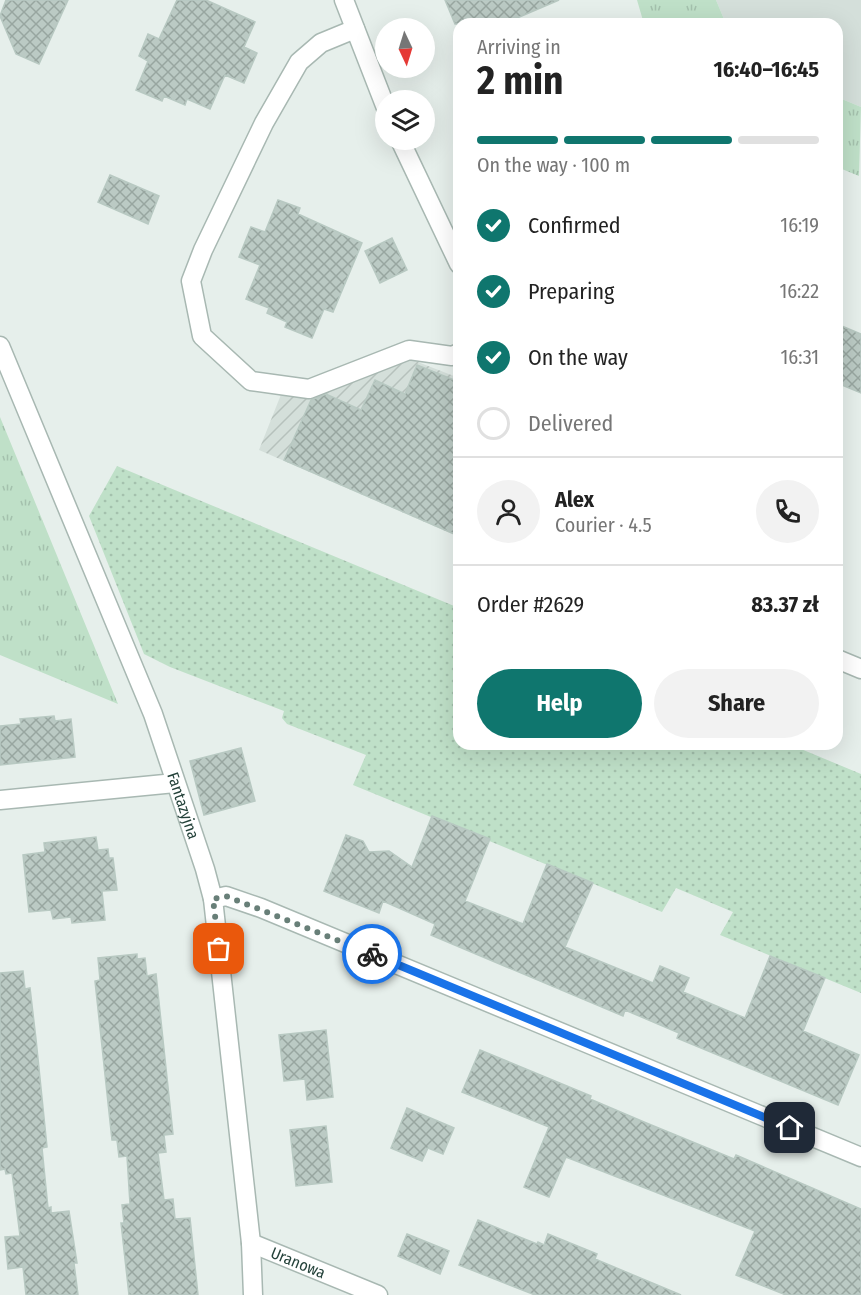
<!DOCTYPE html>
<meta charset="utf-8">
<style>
:root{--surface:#fff;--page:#f2f2f2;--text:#222;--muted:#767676;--line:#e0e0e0;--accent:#0f766e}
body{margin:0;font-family:"Fira Sans Condensed",sans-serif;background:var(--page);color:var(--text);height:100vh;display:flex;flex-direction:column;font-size:22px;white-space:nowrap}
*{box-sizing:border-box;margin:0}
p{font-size:20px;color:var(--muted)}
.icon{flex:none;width:33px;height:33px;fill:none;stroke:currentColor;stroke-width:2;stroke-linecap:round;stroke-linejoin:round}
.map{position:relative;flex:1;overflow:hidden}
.drawer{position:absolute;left:453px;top:18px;width:390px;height:732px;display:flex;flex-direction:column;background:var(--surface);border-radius:18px;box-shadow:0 6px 24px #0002}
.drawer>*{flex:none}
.needle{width:39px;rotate:176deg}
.buttons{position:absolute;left:375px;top:18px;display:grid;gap:12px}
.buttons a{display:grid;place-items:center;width:60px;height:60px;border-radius:50%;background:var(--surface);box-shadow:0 6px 24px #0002;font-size:30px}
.pin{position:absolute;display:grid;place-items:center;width:51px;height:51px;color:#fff;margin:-26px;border-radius:12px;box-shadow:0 3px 9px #0006}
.courier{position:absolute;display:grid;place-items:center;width:60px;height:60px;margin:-30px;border:4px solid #1a73e8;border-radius:50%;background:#fff;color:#222;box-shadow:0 2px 8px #0007}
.overview em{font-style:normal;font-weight:700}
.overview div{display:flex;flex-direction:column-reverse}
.overview{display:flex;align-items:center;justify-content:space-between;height:102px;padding:0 24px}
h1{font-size:39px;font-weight:700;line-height:45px}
.bar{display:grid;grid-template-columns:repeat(4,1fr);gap:9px 6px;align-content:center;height:72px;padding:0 24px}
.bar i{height:8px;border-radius:4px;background:var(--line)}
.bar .on{background:var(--accent)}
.bar p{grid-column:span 4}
.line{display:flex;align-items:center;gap:15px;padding:0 24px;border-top:2px solid var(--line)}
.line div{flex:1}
.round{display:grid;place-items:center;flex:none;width:63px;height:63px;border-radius:32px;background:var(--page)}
ol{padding:0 24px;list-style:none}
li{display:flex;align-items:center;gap:18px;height:66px}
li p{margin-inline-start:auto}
li .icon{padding:6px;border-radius:50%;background:var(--accent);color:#fff;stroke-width:4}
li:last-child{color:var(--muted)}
li i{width:33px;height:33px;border:3px solid var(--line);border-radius:50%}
.button{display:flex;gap:12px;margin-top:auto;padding:12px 24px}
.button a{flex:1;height:69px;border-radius:36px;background:var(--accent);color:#fff;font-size:24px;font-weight:700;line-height:69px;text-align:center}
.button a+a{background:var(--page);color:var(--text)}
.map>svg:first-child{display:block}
.built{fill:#d4dfda}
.industrial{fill:url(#industrial-furrows)}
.grass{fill:url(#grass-tufts)}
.park{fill:url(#park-dots)}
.building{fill:url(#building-cross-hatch);stroke:#b8c9c2;stroke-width:1.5}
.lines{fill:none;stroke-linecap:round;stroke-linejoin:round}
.minor-casing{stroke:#a8b8b2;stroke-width:21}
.minor{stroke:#fff;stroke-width:18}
.done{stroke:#687f78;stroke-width:6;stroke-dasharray:0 10.8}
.route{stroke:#1a73e8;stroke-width:8}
.labels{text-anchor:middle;stroke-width:6;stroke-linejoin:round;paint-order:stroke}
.street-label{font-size:16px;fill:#24423a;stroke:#f7fbf9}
</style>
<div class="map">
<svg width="861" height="1295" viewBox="0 0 861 1295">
<defs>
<pattern id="industrial-furrows" width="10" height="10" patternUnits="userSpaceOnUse" patternTransform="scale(1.5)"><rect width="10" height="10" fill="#d4dfda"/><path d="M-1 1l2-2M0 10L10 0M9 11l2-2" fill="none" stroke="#b6c1bc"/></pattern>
<pattern id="grass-tufts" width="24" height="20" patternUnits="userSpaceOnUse" patternTransform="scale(1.5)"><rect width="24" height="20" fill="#bfe0c8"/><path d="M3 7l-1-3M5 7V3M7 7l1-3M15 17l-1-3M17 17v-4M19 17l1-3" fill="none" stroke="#a4c1ad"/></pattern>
<pattern id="park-dots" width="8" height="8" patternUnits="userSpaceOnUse" patternTransform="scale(1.5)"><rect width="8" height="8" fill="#bfe0c8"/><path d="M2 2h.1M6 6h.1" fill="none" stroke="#a4c1ad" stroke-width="1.8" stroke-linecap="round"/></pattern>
<pattern id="building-cross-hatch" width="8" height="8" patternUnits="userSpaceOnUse" patternTransform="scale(1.5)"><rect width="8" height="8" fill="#bbcac4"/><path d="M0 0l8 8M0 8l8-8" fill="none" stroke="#98a6a0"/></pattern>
</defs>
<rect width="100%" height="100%" fill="#e6efeb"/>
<!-- built -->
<path class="built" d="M716 0H861V107L837 97V24H726Z"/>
<!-- industrial -->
<path class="industrial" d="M405 357 459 378V537L259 450 282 392Z"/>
<!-- grass -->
<path class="grass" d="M637 0H716L726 24H644Z
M837 97 861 107 859 176 837 167Z
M0 417 118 704 0 655Z"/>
<!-- park -->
<path class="park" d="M117 466 459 608V744H789L861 774V993L720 935 733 912 676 888 662 912 353 785 366 755 287 724 282 718 284 711 170 667 144 654 89 516Z"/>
<!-- building -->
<path class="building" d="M6 0H68L39 64 16 54 0 16Z
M177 0H206L255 22 244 47 257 53 244 83 225 75 210 109 187 99 185 105 164 96 162 101 136 90 148 61 139 56 148 34 159 39Z
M445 0H559L503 24H455Z
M110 175 159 196 148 224 98 202Z
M278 200 300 208 298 214 362 243 333 312 324 309 312 338 285 327 287 322 267 313 269 308 246 299 260 265 239 257 251 227 265 232Z
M392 238 407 270 380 283 365 251Z
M837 324 861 334V393L837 383Z
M417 365 459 382V536L284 460 311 400 326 394 361 410 375 380 405 394Z
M54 716 55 721 71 719 75 757 0 765V726L21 724 20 719Z
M241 748 255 801 204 815 190 761Z
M432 816 490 839 465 901 523 924 547 864 593 883 565 947 653 983 660 966 689 978 683 992 745 1018 770 956 825 978 803 1031 859 1055 838 1105 677 1038 679 1033 625 1010 623 1016 431 935 435 924 383 901 379 913 324 891 346 835 363 841 369 852 389 851 412 867Z
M96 837 98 850 108 849 109 858H113L117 890 102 891 105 920 72 923 71 917 53 919 51 910 29 912 23 855 45 852 44 843Z
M137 954V959L145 958 147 976 156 974 173 1134 164 1135 166 1152 158 1153 164 1200 173 1199 175 1219 190 1218 198 1295H129L121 1223H124L122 1205 130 1204 127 1156 119 1157 117 1140H112L95 981 100 980 98 958Z
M23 971 25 989 30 988 36 1039 47 1147 42 1148 48 1208 51 1207V1213L69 1211 77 1263H74L78 1295H26L23 1267 8 1269 5 1237 20 1236 12 1173 6 1174 5 1169 0 1170V973Z
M326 1030 333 1097 307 1100 305 1079 284 1081 279 1035Z
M480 1050 591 1096 590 1099 644 1122 734 1159 736 1155 861 1209V1295H786L736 1275 755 1231 566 1157 549 1197 524 1187 549 1127 462 1092Z
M407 1108 454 1128 443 1154 428 1148 422 1161 391 1148Z
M326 1126 332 1182 296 1186 290 1130Z
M478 1220 537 1244 538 1242 544 1245 548 1234 597 1254 595 1259 681 1295H535L459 1265Z
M407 1234 449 1251 440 1274 398 1256Z"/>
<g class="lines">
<defs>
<g id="minor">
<path d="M344 0 386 108"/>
<path d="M355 29 321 43 299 62 264 123 203 250 191 281 202 336 251 381 309 389 409 350 452 356 459 353"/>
<path d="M400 140 459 264"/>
<path id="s1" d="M0 346 153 714 205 869 213 899 251 1243 253 1295"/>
<path d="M837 659 861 669"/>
<path d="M0 800 175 783"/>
<path d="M213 899 226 896 261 908 861 1157"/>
<path id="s2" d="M251 1243 378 1295"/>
</g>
</defs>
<!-- minor casing -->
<use href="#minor" class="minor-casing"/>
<!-- minor -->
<use href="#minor" class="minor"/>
</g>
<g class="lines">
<!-- done -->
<path class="done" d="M219 949 213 899 226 896 372 954"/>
<!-- route -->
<path class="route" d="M372 954 790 1128"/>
</g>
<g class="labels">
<!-- street labels -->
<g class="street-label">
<text dy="6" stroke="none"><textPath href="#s1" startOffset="495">Fantazyjna</textPath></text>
<text dy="6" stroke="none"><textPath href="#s2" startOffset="51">Uranowa</textPath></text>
</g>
</g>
</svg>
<div class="buttons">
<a><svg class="needle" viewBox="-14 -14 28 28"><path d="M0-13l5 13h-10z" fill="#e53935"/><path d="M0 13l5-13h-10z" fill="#767676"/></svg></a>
<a><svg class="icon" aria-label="layers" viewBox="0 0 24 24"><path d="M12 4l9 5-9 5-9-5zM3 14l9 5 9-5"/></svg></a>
</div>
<div class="pin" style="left:219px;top:949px;background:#ea580c"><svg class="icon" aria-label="bag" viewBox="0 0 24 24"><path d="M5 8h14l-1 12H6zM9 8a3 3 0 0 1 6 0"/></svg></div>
<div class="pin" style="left:790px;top:1128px;background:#1f2937"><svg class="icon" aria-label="home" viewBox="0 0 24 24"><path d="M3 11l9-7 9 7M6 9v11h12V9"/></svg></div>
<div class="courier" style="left:372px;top:954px"><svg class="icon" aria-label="bike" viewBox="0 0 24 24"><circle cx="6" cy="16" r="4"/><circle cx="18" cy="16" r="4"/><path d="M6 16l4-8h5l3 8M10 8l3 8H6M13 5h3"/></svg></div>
<section class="drawer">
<div class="overview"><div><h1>2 min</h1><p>Arriving in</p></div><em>16:40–16:45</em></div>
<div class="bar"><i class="on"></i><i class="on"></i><i class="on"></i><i></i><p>On the way · 100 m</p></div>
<ol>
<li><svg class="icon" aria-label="check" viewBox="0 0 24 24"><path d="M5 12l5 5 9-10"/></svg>Confirmed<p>16:19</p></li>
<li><svg class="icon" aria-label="check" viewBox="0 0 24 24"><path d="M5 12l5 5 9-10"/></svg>Preparing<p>16:22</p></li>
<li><svg class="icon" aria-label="check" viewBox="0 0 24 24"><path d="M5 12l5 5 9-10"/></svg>On the way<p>16:31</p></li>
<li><i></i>Delivered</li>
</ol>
<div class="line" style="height:108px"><a class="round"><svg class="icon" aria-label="person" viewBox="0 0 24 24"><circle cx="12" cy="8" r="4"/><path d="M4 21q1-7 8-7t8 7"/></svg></a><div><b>Alex</b><p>Courier · 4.5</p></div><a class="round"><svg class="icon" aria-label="phone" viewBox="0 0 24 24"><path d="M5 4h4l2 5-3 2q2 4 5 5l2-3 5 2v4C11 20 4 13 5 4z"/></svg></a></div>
<div class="line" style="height:78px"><div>Order #2629</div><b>83.37 zł</b></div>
<div class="button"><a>Help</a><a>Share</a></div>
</section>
</div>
